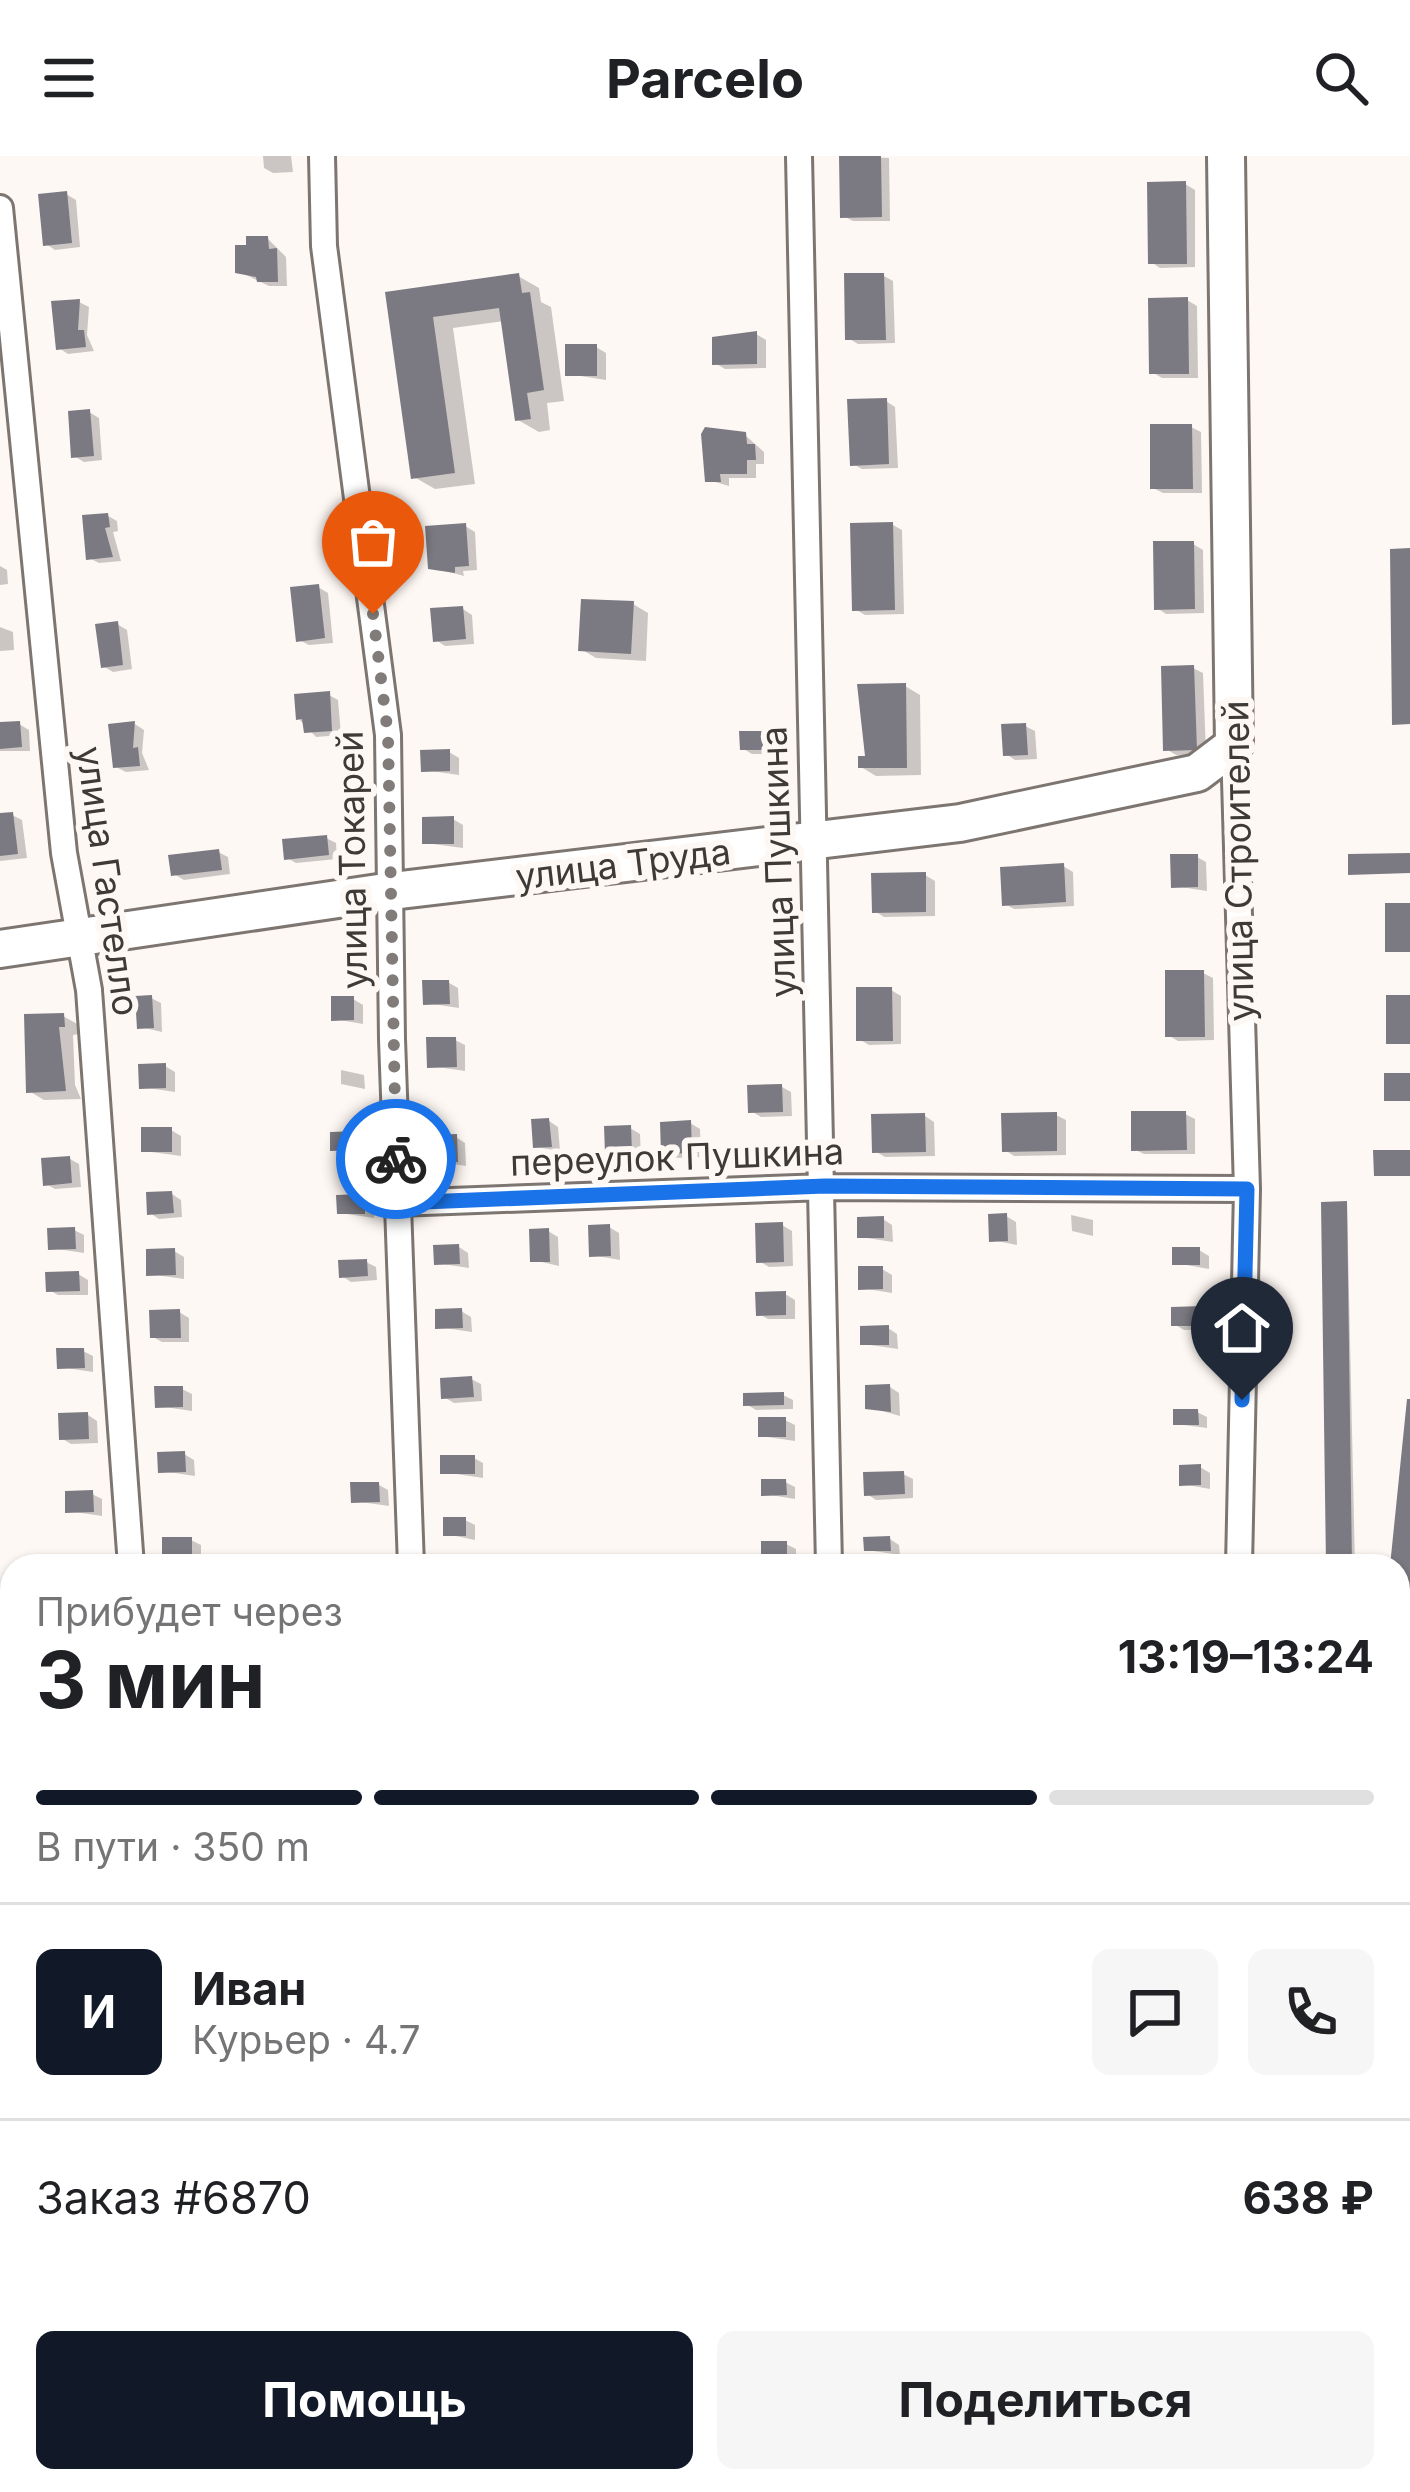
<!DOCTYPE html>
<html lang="ru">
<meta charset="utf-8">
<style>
:root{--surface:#fff;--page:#f6f6f6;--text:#202124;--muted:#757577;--line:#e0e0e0;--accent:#111827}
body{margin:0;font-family:Inter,sans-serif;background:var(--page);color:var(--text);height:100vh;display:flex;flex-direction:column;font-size:45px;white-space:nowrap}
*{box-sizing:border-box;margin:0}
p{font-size:39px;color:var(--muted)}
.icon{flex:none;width:66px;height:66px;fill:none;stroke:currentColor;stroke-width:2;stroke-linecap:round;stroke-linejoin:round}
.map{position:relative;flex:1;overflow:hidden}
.side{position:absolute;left:0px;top:1398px;width:1410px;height:939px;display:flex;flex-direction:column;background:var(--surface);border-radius:36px 36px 0 0;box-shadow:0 3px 9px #0004}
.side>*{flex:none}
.pin{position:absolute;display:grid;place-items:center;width:102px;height:102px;color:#fff;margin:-123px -51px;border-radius:50% 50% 50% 0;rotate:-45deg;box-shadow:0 0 12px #0007}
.pin .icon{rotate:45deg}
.courier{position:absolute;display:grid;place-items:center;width:120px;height:120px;margin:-60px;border:9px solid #1a73e8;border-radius:50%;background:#fff;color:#222;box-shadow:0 3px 15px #0007}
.overview em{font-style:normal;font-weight:700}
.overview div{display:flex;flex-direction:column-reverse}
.overview{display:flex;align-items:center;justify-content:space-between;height:204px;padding:0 36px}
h1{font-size:78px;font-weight:700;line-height:90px}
.bar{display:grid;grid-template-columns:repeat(4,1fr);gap:18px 12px;align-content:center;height:144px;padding:0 36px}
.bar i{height:15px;border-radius:9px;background:var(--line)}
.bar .active{background:var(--accent)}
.bar p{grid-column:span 4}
.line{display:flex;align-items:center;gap:30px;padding:0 36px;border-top:3px solid var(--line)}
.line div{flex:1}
.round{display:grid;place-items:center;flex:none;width:126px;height:126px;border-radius:18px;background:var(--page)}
.action{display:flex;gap:24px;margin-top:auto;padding:24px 36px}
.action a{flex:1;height:138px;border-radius:18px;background:var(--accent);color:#fff;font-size:48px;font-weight:700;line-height:138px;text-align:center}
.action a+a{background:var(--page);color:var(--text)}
header{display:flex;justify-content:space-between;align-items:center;height:156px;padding:0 36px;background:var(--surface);font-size:54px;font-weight:700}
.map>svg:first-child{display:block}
.shadow{fill:#0003}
.building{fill:#7b7a82}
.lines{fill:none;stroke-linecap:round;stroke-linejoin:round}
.street-casing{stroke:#7d7570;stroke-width:30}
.secondary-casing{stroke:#7d7570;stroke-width:42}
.street{stroke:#fff;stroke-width:24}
.secondary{stroke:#fff;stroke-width:36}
.done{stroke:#817c79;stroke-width:12;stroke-dasharray:0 21.6}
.route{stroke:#1a73e8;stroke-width:15}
.labels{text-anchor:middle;stroke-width:12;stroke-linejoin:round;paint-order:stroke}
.street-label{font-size:36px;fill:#3d3a37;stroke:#fef8f4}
</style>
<header><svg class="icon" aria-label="menu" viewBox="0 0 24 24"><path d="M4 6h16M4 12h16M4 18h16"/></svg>Parcelo<svg class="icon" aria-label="search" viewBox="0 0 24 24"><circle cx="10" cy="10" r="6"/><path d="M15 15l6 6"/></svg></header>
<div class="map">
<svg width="1410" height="2336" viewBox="0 0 1410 2336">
<rect width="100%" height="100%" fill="#fef8f4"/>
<!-- shadow -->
<path class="shadow" d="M263 0H291L293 16 273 17 264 12Z
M842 0 889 2 890 65H853L843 60Z
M1185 28 1195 34V111L1160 112 1151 106Z
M66 38 76 44 80 91 55 94 46 88Z
M268 83 286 101 287 130H269L238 115Z
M518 120 539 132 541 146 551 151 564 245 547 247 550 274 539 276 518 264 504 165 453 172 475 328 435 333 414 321 388 138Z
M884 120 893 125 895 187 858 188 848 182Z
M1187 144 1197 150 1198 222H1162L1152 216Z
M79 146 89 151 87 179 94 195 68 198 59 192Z
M756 178 766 184V212L725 213 715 207Z
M596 191 606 197V224L568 218Z
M886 245 895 251 898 312 862 313 853 308Z
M89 256 99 262 102 304 84 306 74 300Z
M1191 271 1201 276 1202 337H1163L1153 332Z
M745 279 764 296V308H756V322H729V330L708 324Z
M108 360 117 365 118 375 113 376 121 405 99 407 89 402Z
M893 369 902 374 904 458 865 459 855 453Z
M465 370 475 376 477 414 463 415 464 420 431 411Z
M1193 388 1203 394 1204 457 1166 458 1157 452Z
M0 410 7 414 8 428 0 429Z
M318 431 328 437 333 487 309 489 299 484Z
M633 448 648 457 646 505 596 502 581 493Z
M463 453 472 459 474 488 445 490 436 484Z
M117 468 127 474 132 513 113 516 103 510Z
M0 471 13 476 14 494 0 495Z
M1193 512 1203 517 1206 598 1176 599 1166 593Z
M905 530 920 539 921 619 876 620 861 611Z
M329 539 338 544 341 579 316 581 298 562Z
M19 568 29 574 30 595H0V569Z
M135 568 144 574 142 597 149 614 126 616 116 611Z
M1025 570 1035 575 1037 603 1015 604 1006 598Z
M779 578 788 584V598H752L742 592Z
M449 596 459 602V619L424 614Z
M12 659 22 664 27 702 0 705V660Z
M453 663 463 669V692L425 687Z
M326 682 336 687 337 703 296 707 287 702Z
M218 696 228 701 230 718 184 724 174 718Z
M1197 701 1206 706 1207 735 1174 730Z
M1063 710 1073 716 1074 750 1014 753 1005 748Z
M925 719 935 725V760L884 761 875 755Z
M1203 817 1213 822 1214 884 1178 885 1168 879Z
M449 827 458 832 459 852 426 847Z
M891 834 901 840V888L869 889 859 883Z
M151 842 161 847 162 876 140 871Z
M353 843 363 849V868L334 863Z
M63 860 79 869V878L73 879 75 929 81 943 44 944 29 935Z
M455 884 465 889V915L430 910Z
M165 910 175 916V936L142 931Z
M341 914 364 919 365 933 341 928Z
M782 931 791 936 792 960 761 961 751 955Z
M1185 958 1195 963V998H1144L1134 993Z
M1056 959 1066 964V999L1014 1000 1005 994Z
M925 960 934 966 935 1000 885 1001 875 995Z
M549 965 558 971 560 995 536 991Z
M690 967 700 973 701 1001 674 1002 664 996Z
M630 972 640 978 641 1002 608 996Z
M171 974 181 980V1000L144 995Z
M359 978 369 984V998L333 993Z
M456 981 465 987 466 1010 433 1005Z
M70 1003 79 1008 81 1031 55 1033 46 1028Z
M172 1038 181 1044 182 1061 159 1063 150 1057Z
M364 1041 374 1047V1062L340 1057Z
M1347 1048 1355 1410H1329Z
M1071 1059 1093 1064V1080L1072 1075Z
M1006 1060 1016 1066 1017 1089 992 1084Z
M883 1063 892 1069 893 1086 860 1081Z
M782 1069 792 1075 793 1110 769 1111 759 1105Z
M609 1071 619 1077 620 1104 592 1099Z
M74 1074 84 1079V1097L51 1092Z
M548 1075 558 1081 559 1110 533 1104Z
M459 1091 468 1097 469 1112 436 1107Z
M1199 1094 1209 1100V1113L1175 1107Z
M174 1095 184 1101V1123L149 1118Z
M366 1106 376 1111 377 1124 351 1126 342 1120Z
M882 1113 892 1119V1137L861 1132Z
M78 1118 88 1124V1139H58L49 1134Z
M785 1138 795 1144V1163H768L759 1158Z
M1202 1153 1212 1159V1173L1184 1174 1174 1168Z
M461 1155 471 1161 472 1176 438 1171Z
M179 1156 189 1162V1186H162L153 1181Z
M888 1172 897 1178 898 1193 863 1188Z
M83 1195 93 1200V1216L60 1211Z
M471 1223 481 1228 482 1245 454 1247 444 1241Z
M890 1231 899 1237 900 1260 868 1251Z
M182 1233 192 1238V1255L158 1250Z
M783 1239 793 1244V1253L756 1254 746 1248Z
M1197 1256 1207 1261V1272L1176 1268Z
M88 1259 97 1265 98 1287 71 1288 61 1282Z
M785 1264 795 1269V1285L761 1280Z
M184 1298 194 1304 195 1320 161 1315Z
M474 1302 483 1307V1322L443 1316Z
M1200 1311 1210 1317V1333L1182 1328Z
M903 1318 913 1323V1342L876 1344 867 1338Z
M785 1326 795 1331V1343L764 1338Z
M379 1329 388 1334 389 1350 354 1345Z
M92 1338 102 1343V1360L68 1355Z
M465 1364 475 1369V1384L446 1378Z
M890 1383 899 1389 900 1399 867 1394Z
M191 1384 201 1389V1405L165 1400Z
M786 1388 796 1393V1407L764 1402Z
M97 1403 107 1410H74V1404Z
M1202 1404 1211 1410H1173L1172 1405Z
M420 2325V2331H386L376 2325Z
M780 2325H806L812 2336H780Z
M1183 2325H1218L1219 2333H1193Z
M915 2330 925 2336H885V2331Z"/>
<!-- building -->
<path class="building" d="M839 0H881L882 61 840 62Z
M1186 25 1187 108H1148L1147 26Z
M67 35 72 87 43 90 38 38Z
M246 80H268L269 93 277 92 278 126H257L256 121 235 117V89H246Z
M519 117 522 137 530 136 544 234 527 237 531 263 515 265 499 152 433 161 455 317 411 323 385 136Z
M844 117H884L886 184H845Z
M1188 141 1189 218H1149L1148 142Z
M80 143 78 174H84L86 191 56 194 51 145Z
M757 175V208L712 209V181Z
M565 188H597V220H565Z
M887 242 889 308 850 310 847 243Z
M90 253 94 300 71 302 68 255Z
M1150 268H1192L1193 333H1150Z
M705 271 746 276 747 288H755L756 304H747V318H720L721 326H705L701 278Z
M108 357 110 371 105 372 113 401 86 404 82 359Z
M893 366 895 454 852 455 850 367Z
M466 367 469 410 455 411V417L428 413 425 370Z
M1153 385H1194L1195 453 1154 454Z
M1410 392V568L1392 569 1390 393Z
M319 428 325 482 296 486 290 431Z
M581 443 634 445 631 498 578 495Z
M463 450 466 483 433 486 430 452Z
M118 465 123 509 101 512 95 468Z
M1194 509 1197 594 1163 595 1161 510Z
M906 527 907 612H858V600H865L857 528Z
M330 535 332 575 304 577 302 563 296 564 294 538Z
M20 565 22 591 0 593V566Z
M135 565 133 592 138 591 140 610 113 612 108 568Z
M1026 567 1028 599 1003 600 1001 568Z
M739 575H779V594H740Z
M450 593V615L421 616 420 594Z
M13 656 18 698 0 700V657Z
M454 660V688H422V661Z
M327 679 329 699 284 704 282 683Z
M219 693 222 714 171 720 168 699Z
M1410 697V717L1348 719V698Z
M1170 698H1198V731L1171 732Z
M1064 707 1066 746 1002 750 1000 711Z
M926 716V756L872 757 871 717Z
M1385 747H1410V796H1385Z
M1165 814H1204L1205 881H1165Z
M422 824H449L450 848 423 849Z
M856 831H892L893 885H856Z
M152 839 154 872 137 873 135 840Z
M1386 839H1410V888H1386Z
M331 840H354V864L331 865Z
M64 857 65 871H59L66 935 26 937 24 858Z
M426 881H456L457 911 427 912Z
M166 907V932L139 933 138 908Z
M1384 917H1410V945H1384Z
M782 928 783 956 748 957 747 929Z
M1131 955H1186L1187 994 1131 995Z
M1057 956V995L1002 996 1001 957Z
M925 957 926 996 872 997 871 958Z
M549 962 552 991 533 992 531 963Z
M691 964 692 997 661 998 660 966Z
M631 969 632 998H605L604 970Z
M141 971H172V996H141Z
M360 975V994L330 995V976Z
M457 978 458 1006H430L429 979Z
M1373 994H1410V1020H1374Z
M70 1000 72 1027 43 1030 41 1002Z
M172 1035 174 1057 147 1059 146 1036Z
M365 1038V1058H337L336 1039Z
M1347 1045 1352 1410H1326L1321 1046Z
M1007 1057 1008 1085 989 1086 988 1058Z
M884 1060V1082H857V1061Z
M783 1066 784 1106 756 1107 755 1067Z
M610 1068 611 1100 589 1101 588 1069Z
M75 1071 76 1093 48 1094 47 1072Z
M549 1072 550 1106H530L529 1073Z
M459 1088 460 1108 434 1109 433 1089Z
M1172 1091H1200V1109H1172Z
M175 1092 176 1119 146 1120V1093Z
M367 1103 368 1120 339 1122 338 1104Z
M858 1110H883V1133L858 1134Z
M79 1115 80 1135 46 1136 45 1116Z
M786 1135V1159L756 1160 755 1136Z
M1203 1150V1170H1171V1151Z
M462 1152 463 1172 435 1173V1153Z
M180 1153 181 1182H150L149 1154Z
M889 1169V1189H860V1170Z
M56 1192H84L85 1212 57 1213Z
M472 1220 474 1241 441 1243 440 1222Z
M890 1228 891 1256 865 1253V1229Z
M154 1230H183V1251L155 1252Z
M784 1236V1249L743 1250V1237Z
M1407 1243H1410V1456L1398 1455V1410H1390Z
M1173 1253H1198L1199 1269H1173Z
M88 1256 89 1283 59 1284 58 1257Z
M758 1261H786V1281H758Z
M185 1295 186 1316 158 1317 157 1296Z
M440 1299H475V1318H440Z
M1201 1308V1329L1179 1330V1309Z
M904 1315 905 1338 864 1340 863 1316Z
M761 1323H786L787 1339 761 1340Z
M350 1326H379L380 1346 351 1347Z
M93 1334 94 1356 65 1357V1335Z
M443 1361H466V1380H443Z
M890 1380 891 1395H864L863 1381Z
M162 1381H192V1401L162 1402Z
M761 1385H787V1404H761Z"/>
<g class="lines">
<defs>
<path id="street" d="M322 0 324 90 388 579 392 883 411 1410
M799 0 829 1410
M0 52 64 697 89 834 131 1410
M1234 589 1247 1033 1239 1410
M398 1047 825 1031 1247 1033
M0 1576 12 1574
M172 2325V2336
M444 2325V2336
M839 2325V2336
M1237 2336V2325"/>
<path id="secondary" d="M0 793 392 735 960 667 1197 617 1234 589 1226 0"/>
</defs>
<!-- street casing -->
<use href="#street" class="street-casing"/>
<!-- secondary casing -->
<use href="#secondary" class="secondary-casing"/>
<!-- street -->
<use href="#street" class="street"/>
<!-- secondary -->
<use href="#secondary" class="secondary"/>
</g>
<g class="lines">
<!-- done -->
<path class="done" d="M373 458 388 579 396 1003"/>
<!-- route -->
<path class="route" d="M396 1003 398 1047 825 1030 1247 1033 1242 1244"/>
</g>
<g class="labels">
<!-- street labels -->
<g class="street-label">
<text transform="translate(352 704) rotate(-91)" y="13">улица Токарей</text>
<text transform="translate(1238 705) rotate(-91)" y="13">улица Строителей</text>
<text transform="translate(778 706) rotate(-92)" y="13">улица Пушкина</text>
<text transform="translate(623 708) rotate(-7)" y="13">улица Труда</text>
<text transform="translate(108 725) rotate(82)" y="13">улица Гастелло</text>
<text transform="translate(677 1001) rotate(-2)" y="13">переулок Пушкина</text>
</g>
</g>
</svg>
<div class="pin" style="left:373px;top:458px;background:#ea580c"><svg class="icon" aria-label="bag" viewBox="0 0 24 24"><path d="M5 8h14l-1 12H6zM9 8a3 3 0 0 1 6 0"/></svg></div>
<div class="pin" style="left:1242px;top:1244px;background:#1f2937"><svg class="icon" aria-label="home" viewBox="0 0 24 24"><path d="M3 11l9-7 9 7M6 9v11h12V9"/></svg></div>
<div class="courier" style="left:396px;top:1003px"><svg class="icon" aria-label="bike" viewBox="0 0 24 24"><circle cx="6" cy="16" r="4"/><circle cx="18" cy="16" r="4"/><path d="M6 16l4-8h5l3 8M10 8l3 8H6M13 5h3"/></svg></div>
<section class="side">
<div class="overview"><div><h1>3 мин</h1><p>Прибудет через</p></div><em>13:19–13:24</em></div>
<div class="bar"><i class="active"></i><i class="active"></i><i class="active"></i><i></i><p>В пути · 350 m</p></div>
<div class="line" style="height:216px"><b class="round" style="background:var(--accent);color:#fff">И</b><div><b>Иван</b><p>Курьер · 4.7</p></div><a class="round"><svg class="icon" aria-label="chat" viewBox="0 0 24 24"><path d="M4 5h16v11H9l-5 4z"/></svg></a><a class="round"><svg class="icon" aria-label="phone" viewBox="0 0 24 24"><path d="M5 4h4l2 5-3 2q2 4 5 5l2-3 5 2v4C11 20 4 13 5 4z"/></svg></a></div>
<div class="line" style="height:156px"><div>Заказ #6870</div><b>638 ₽</b></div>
<div class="action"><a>Помощь</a><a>Поделиться</a></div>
</section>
</div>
